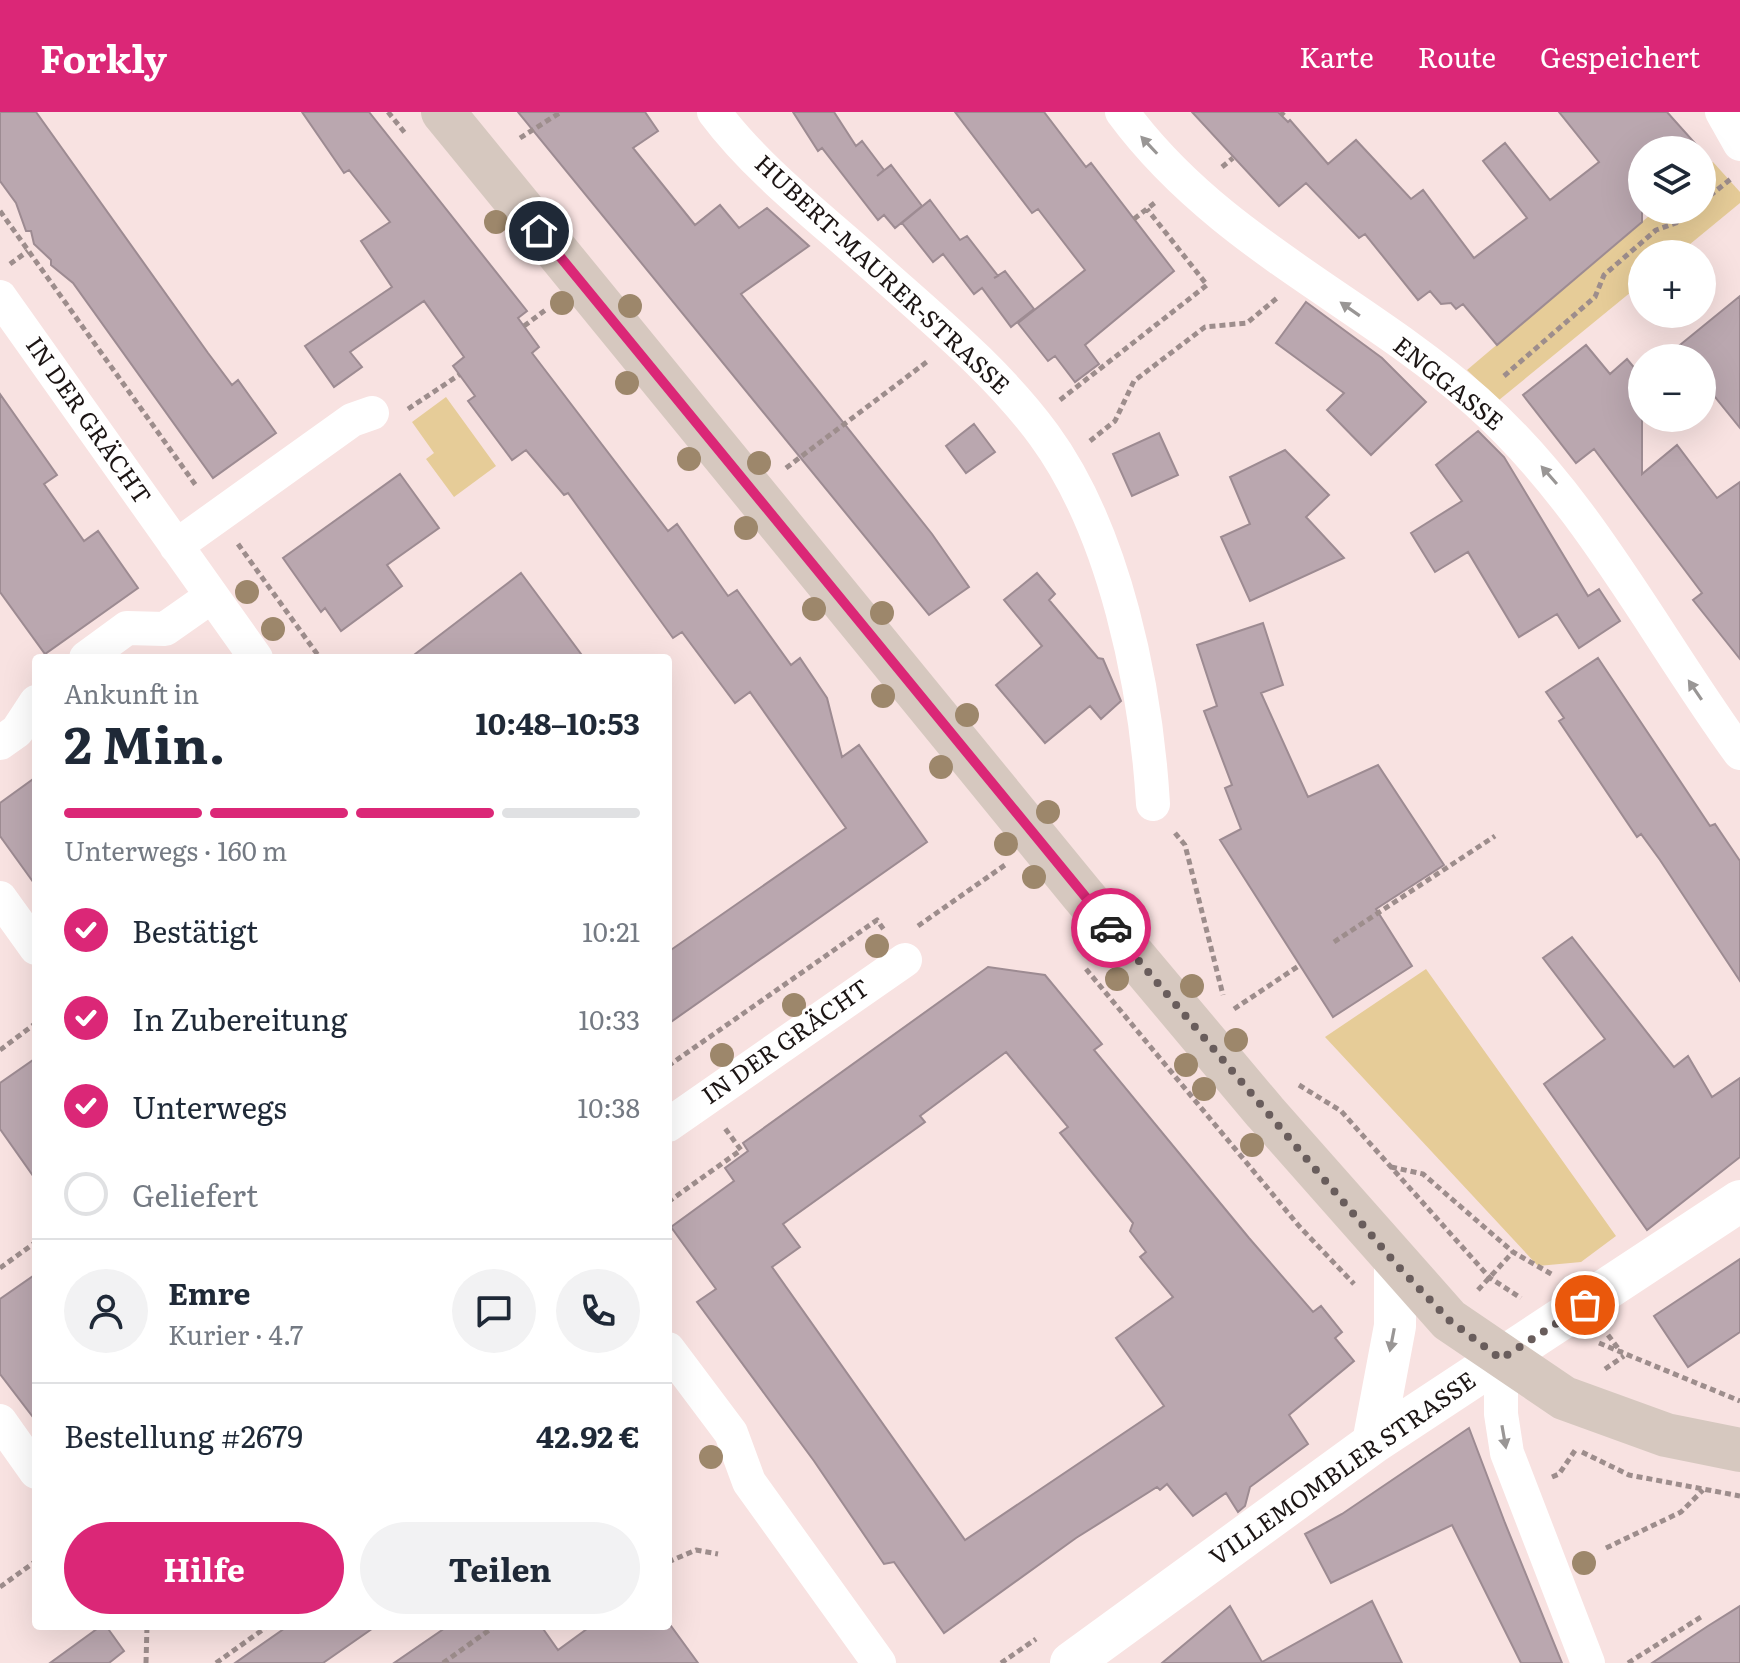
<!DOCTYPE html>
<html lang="de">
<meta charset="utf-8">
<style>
:root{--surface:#fff;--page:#f2f2f3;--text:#1f2937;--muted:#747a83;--line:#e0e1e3;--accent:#db2777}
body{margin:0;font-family:Literata,serif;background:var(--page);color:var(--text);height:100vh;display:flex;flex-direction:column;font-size:30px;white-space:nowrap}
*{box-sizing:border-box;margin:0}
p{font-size:26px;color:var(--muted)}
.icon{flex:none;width:44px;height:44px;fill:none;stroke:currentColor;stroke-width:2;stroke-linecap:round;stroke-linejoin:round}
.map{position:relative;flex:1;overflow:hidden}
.details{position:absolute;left:32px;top:542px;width:640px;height:976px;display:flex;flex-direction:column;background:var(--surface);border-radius:8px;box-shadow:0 8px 32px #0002}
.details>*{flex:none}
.buttons{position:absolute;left:1628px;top:24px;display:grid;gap:16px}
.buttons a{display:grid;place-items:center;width:88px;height:88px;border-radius:50%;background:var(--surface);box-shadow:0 8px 32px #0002;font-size:40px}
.pin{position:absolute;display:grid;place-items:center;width:68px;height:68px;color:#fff;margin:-34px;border:4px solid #fff;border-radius:50%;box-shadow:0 2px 8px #0007}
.courier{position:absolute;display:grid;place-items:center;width:80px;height:80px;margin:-40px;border:6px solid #db2777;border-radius:50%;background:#fff;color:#222;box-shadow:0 2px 10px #0007}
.head em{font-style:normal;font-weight:700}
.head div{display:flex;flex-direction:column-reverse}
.head{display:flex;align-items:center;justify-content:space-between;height:136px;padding:0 32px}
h1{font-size:52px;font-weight:700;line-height:60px}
.bar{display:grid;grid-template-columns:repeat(4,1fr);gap:12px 8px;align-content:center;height:96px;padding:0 32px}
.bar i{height:10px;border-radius:6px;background:var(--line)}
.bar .on{background:var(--accent)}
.bar p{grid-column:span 4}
.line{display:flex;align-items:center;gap:20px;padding:0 32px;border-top:2px solid var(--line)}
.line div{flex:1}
.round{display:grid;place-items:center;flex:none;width:84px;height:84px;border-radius:42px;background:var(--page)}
ol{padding:0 32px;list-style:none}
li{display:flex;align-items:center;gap:24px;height:88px}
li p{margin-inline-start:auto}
li .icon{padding:8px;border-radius:50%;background:var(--accent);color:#fff;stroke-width:4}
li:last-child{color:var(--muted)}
li i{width:44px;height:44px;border:4px solid var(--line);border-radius:50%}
.action{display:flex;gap:16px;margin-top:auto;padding:16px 32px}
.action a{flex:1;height:92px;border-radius:48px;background:var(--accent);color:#fff;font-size:32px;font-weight:700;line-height:92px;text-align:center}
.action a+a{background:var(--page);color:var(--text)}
header{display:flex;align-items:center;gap:48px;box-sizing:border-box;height:112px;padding:0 40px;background:var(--accent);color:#fff}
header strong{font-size:38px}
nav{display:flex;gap:44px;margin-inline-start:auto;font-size:28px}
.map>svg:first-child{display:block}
.green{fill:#e6cc98}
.building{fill:#baa7af;stroke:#9d8b92;stroke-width:2;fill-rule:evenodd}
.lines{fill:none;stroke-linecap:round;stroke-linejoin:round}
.path{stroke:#9d8d8c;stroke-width:5;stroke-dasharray:6 4;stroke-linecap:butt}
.minor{stroke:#fff;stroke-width:34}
.tertiary{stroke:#fff;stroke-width:42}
.secondary{stroke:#d6c8bf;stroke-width:44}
.tree{fill:#9d876b}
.oneway{fill:#999695}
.done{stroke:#695d5c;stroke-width:8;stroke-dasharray:0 14.4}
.route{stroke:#db2777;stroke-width:10}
.labels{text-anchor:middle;stroke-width:6;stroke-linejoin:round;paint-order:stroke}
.street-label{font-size:24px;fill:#1c1514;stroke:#fff}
</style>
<header>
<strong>Forkly</strong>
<nav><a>Karte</a><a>Route</a><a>Gespeichert</a></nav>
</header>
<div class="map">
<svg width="1740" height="1551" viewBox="0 0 1740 1551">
<rect width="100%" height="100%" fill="#f8e2e1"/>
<!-- green -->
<path class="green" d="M1713 50 1740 80V91L1678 142H1642V171L1499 288 1467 258 1656 98H1702V59Z
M446 285 496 354 454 385 426 347 434 341 412 310Z
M1426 857 1616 1124 1581 1150 1538 1154 1325 925Z"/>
<!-- building -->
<path class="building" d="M0 0H36L208 241 232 273 238 268 276 321 213 366 73 171 51 153V148L34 132 31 119H26L16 91 0 69Z
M302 0H369L527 199 518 206 539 235 532 241 668 419 677 412 728 484 737 478 791 553 800 546 827 586 842 645 859 633 927 730 668 912V840L846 716 750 580 735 591 682 520 673 526 568 381 564 383 526 338 512 348 468 289 475 284 453 254 464 245 424 189 350 240 362 255 334 275 305 234 392 175 361 129 390 110 349 58 344 61Z
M518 0H645L658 19 633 36 695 113 720 93 739 116 767 96 809 134 741 182 932 422 969 475 929 503Z
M793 0H834L856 34 862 29 884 58 877 64 891 53 922 94 895 116 884 103 878 108 822 36 818 39Z
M955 0H1044L1086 55 1091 51 1174 159 1085 233 1099 252 1075 270 1055 244 1048 249 1018 211 1085 158 1038 97 1032 101Z
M1192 0H1278L1288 10 1290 8 1328 52 1356 28 1411 87 1423 78 1474 146 1527 106 1483 49 1505 31 1550 88 1599 50 1559 0H1667L1701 38H1642V110L1497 233 1463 192 1456 197 1451 191 1441 192 1430 179 1418 188 1365 122 1359 126 1306 71 1279 94Z
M930 88 960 128 967 124 998 164 994 166 1005 159 1034 197 1011 215 982 176 974 182 943 142 933 150 902 111Z
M1740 184V316L1702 269V246H1664Z
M1306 190 1382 246 1426 290 1371 343 1327 298 1344 281 1276 231Z
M1586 233 1610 262 1627 247 1642 265V362L1677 333 1717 386 1740 370V547L1693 488 1702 481 1594 337 1576 351 1523 283Z
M0 282 57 363 44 372 84 429 98 419 138 476 45 542 0 480Z
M974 312 995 340 966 361 946 334Z
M1478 319 1504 345 1588 484 1599 477 1620 509 1579 536 1557 502 1519 525 1468 440 1435 460 1411 421 1462 389 1436 353Z
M1159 321 1178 363 1132 384 1113 342Z
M1285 338 1329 383 1306 405 1344 446 1250 489 1221 425 1250 412 1230 365Z
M400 362 439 416 387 453 402 474 341 519 325 496 321 500 283 446Z
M521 461 584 546H410L487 487Z
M1037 461 1055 482 1049 488 1098 546 1103 547 1121 589 1101 607 1090 594 1045 631 996 573 1042 534 1004 488Z
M1263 511 1283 573 1261 581 1308 685 1378 653 1444 753 1376 797 1412 854 1333 905 1220 728 1241 717 1225 676 1232 673 1204 599 1217 594 1197 533Z
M1598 546 1710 714 1715 712 1740 749V869L1660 748 1641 722 1637 725 1559 609 1564 606 1546 580Z
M36 665V774L0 724V691Z
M1572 825 1674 955 1688 944 1712 985 1740 966V1045L1647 1118 1544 972 1605 927 1543 846Z
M988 855 1045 863 1102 932 1094 938 1249 1126 1313 1200 1321 1194 1342 1220 1335 1226 1354 1249 1289 1303 1308 1332 1250 1375 1245 1394 1238 1400 1226 1381 1193 1404 1167 1372 1160 1378 1157 1375 1076 1426 944 1521 894 1450 884 1452 814 1349 697 1190 716 1177 671 1115 734 1069 725 1056 748 1039 743 1031ZM1006 940 1068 1015 1060 1021 1133 1111 1130 1119 1146 1140 1140 1145 1173 1185 1116 1226 1164 1294 965 1428 772 1155 800 1135 783 1112 925 1010 920 1004Z
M36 946V1068L0 1017V971Z
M1740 1147V1220L1688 1255 1654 1204Z
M36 1162V1309L0 1262V1187Z
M1469 1316 1505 1411 1562 1551H1521L1452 1413 1331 1471 1305 1422 1342 1402Z
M1372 1489 1402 1551H1162L1230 1494 1262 1550Z
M1740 1494V1551H1652L1708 1514Z
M101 1514H106L124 1539 109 1551H50Z
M288 1514H376L323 1551H235Z
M448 1514H541L558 1538 591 1514H671L698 1551H394Z"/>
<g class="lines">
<!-- path -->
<path class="path" d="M388 0 405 21
M1281 3 1284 0
M520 26 561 0
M1222 55 1233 46
M1702 90 1732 66
M0 99 197 375
M1134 107 1157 89
M10 152 28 139
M524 214 548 196
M1504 264 1595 185 1604 163 1656 118 1676 111 1692 98
M1060 288 1207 173 1147 97
M408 297 459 263
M1090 329 1115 309 1134 269 1205 215 1247 211 1277 186
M786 356 928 249
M238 432 320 546
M1175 721 1185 733 1223 883
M918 814 1005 753
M1334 830 1495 724
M1086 857 1299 1114 1354 1172
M1234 897 1300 853
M0 938 36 911
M668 954 877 808 884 818
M1299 973 1341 999 1490 1166 1521 1186
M1391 1055 1423 1062 1513 1140 1553 1163
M668 1090 741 1038 724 1015
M0 1156 36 1130
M1478 1178 1513 1140
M1608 1223 1621 1240
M1599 1231 1740 1289
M1605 1257 1624 1244
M1582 1340 1629 1363 1740 1384
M1552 1365 1559 1362 1576 1337
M1606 1436 1681 1400 1703 1378
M668 1450 696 1438 718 1442
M0 1475 36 1449
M146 1551 147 1514
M216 1551 268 1514
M443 1551 495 1514
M1001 1551 1036 1527
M1628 1551 1701 1505"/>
<!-- minor -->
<path class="minor" d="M714 0C758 59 822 107 876 156 934 208 998 260 1044 323 1115 420 1146 574 1153 692
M1122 0C1217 129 1360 187 1476 289 1587 387 1654 523 1740 641
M1722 0 1740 32
M0 185 256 546
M176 434 352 308 372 301
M86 546 127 516 165 517 212 484
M0 631 17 619 36 590
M0 786 36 836
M668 1013 905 848
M668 1237 731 1321 749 1370 879 1551
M1501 1247V1302L1507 1341 1588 1551
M0 1309 36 1360"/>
<!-- tertiary -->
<path class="tertiary" d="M1373 1331 1395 1214V1151
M1071 1551 1373 1331 1740 1089"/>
<!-- secondary -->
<path class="secondary" d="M443 0 1081 781 1265 1000 1449 1208 1564 1286 1666 1323 1740 1338"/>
</g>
<!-- trees -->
<g class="tree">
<circle cx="496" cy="110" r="12"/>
<circle cx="562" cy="191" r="12"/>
<circle cx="630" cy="194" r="12"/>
<circle cx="627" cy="271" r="12"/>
<circle cx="689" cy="347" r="12"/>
<circle cx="759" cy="351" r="12"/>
<circle cx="746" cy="416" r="12"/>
<circle cx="247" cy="480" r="12"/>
<circle cx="814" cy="497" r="12"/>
<circle cx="882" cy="501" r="12"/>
<circle cx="273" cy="517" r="12"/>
<circle cx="883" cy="584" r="12"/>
<circle cx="967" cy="603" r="12"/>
<circle cx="941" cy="655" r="12"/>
<circle cx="1048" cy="700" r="12"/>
<circle cx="1006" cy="732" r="12"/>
<circle cx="1034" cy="765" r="12"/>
<circle cx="1127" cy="797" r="12"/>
<circle cx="877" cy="834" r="12"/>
<circle cx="1117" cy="867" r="12"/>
<circle cx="1192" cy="874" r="12"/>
<circle cx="794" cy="893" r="12"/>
<circle cx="1236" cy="928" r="12"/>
<circle cx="722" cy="943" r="12"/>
<circle cx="1186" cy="953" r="12"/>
<circle cx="1204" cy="977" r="12"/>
<circle cx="1252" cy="1033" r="12"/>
<circle cx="711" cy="1345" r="12"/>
<circle cx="1584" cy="1451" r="12"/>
</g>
<!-- one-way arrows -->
<defs><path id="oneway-solid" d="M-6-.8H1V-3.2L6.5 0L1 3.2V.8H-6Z" transform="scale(2)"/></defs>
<g class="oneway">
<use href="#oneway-solid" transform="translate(1149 33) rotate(-133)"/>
<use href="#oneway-solid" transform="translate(1350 197) rotate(-145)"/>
<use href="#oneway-solid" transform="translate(1549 363) rotate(-131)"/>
<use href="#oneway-solid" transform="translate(1695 578) rotate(-124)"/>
<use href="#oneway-solid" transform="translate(1392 1228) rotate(101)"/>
<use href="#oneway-solid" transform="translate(1504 1325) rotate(80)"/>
</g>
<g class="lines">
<!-- done -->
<path class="done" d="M1111 816 1395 1151 1449 1208 1501 1247 1585 1193"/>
<!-- route -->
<path class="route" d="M539 119 1111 816"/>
</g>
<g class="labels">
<!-- street labels -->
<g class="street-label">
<text transform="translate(882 163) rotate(43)" y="8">HUBERT-MAURER-STRASSE</text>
<text transform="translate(1448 272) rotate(39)" y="8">ENGGASSE</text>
<text transform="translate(88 309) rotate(55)" y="8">IN DER GRÄCHT</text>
<text transform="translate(786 930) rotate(-35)" y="8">IN DER GRÄCHT</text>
<text transform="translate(1343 1357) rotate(-35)" y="8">VILLEMOMBLER STRASSE</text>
</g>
</g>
</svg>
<div class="buttons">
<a><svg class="icon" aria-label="layers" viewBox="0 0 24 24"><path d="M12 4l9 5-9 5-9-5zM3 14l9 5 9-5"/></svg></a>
<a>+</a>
<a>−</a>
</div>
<div class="pin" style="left:1585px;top:1193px;background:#ea580c"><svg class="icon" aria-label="bag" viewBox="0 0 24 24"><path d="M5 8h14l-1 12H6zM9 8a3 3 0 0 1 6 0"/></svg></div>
<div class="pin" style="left:539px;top:119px;background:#1f2937"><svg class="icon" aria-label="home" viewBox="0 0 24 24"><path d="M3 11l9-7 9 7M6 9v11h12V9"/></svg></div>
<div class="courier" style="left:1111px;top:816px"><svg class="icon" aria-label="car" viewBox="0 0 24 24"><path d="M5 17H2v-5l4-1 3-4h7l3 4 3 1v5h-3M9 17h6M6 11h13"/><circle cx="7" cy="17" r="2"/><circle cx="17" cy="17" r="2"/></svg></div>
<section class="details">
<div class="head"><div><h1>2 Min.</h1><p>Ankunft in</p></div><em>10:48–10:53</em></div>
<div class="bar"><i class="on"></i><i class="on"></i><i class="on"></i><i></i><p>Unterwegs · 160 m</p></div>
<ol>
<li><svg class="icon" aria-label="check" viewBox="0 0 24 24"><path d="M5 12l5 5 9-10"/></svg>Bestätigt<p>10:21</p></li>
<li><svg class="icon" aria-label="check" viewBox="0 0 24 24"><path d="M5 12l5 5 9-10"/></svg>In Zubereitung<p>10:33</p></li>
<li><svg class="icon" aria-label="check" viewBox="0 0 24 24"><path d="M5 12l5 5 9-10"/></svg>Unterwegs<p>10:38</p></li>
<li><i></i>Geliefert</li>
</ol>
<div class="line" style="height:144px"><a class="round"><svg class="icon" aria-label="person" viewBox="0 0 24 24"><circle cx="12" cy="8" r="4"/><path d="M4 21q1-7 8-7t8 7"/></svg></a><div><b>Emre</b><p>Kurier · 4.7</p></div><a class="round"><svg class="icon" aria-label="chat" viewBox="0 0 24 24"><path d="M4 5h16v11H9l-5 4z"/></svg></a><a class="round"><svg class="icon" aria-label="phone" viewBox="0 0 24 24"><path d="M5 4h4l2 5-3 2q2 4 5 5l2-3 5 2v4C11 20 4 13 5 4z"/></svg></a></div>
<div class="line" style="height:104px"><div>Bestellung #2679</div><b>42.92 €</b></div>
<div class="action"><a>Hilfe</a><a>Teilen</a></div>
</section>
</div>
